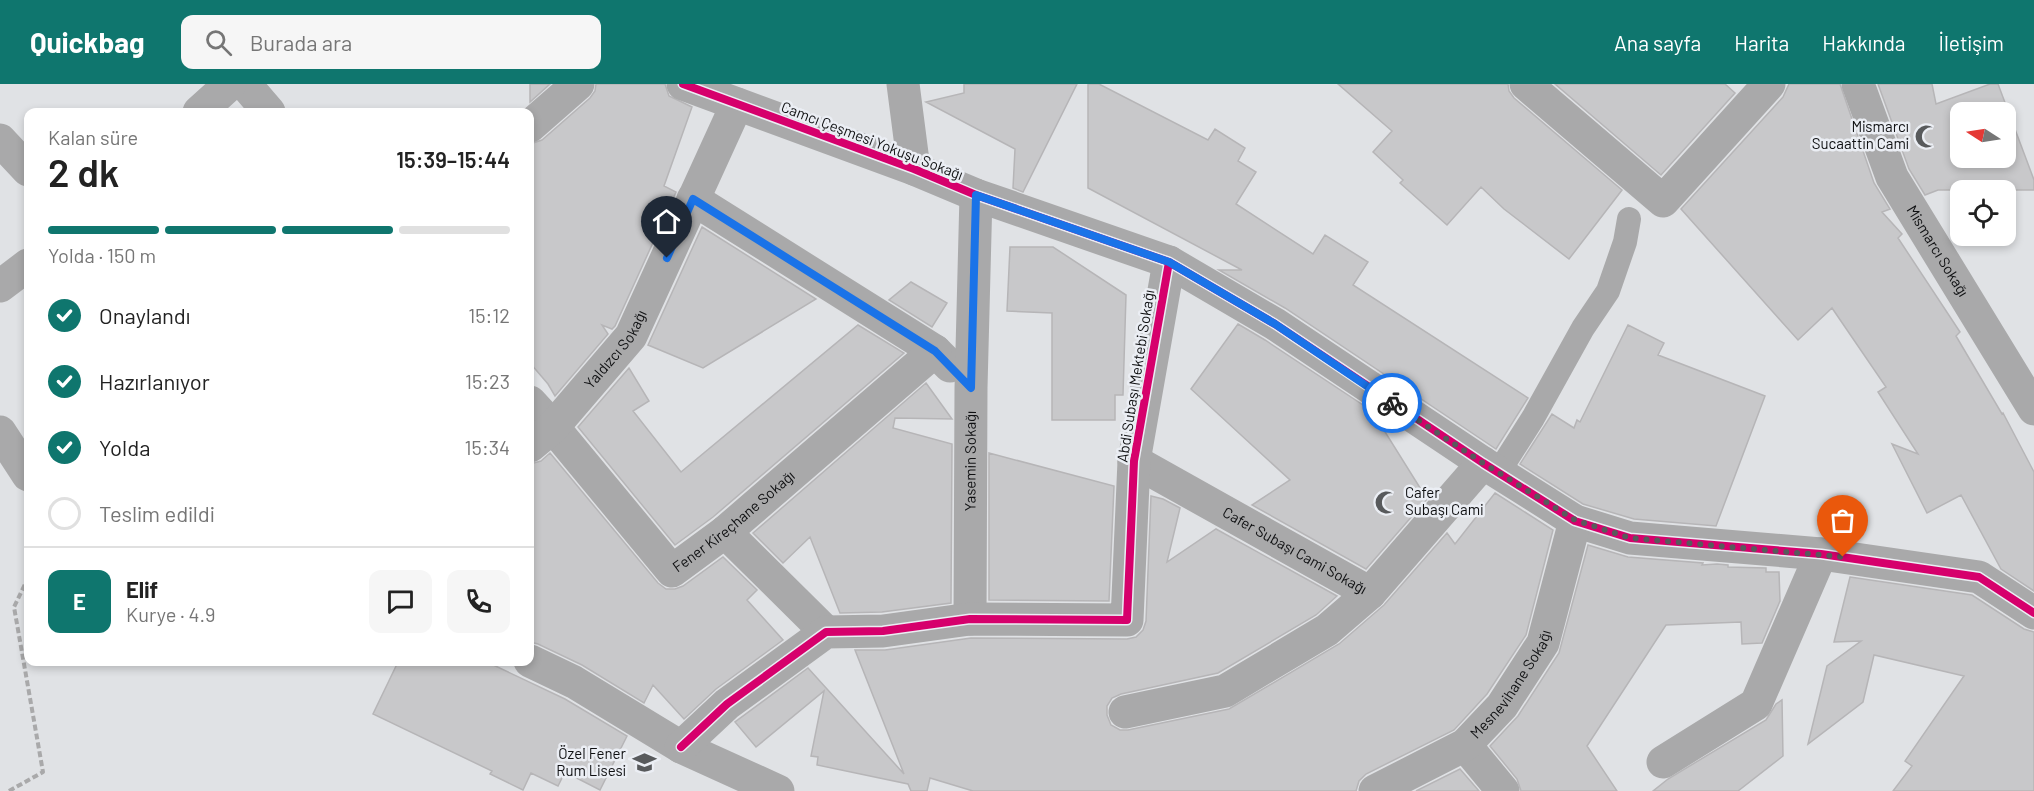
<!DOCTYPE html>
<html lang="tr">
<meta charset="utf-8">
<style>
:root{--surface:#fff;--page:#f6f6f6;--text:#222;--muted:#767676;--line:#e0e0e0;--accent:#0f766e}
body{margin:0;font-family:Barlow,sans-serif;background:var(--page);color:var(--text);height:100vh;display:flex;flex-direction:column;font-size:22px;white-space:nowrap}
*{box-sizing:border-box;margin:0}
p{font-size:20px;color:var(--muted)}
.icon{flex:none;width:33px;height:33px;fill:none;stroke:currentColor;stroke-width:2;stroke-linecap:round;stroke-linejoin:round}
.map{position:relative;flex:1;overflow:hidden}
.sheet{position:absolute;left:24px;top:24px;width:510px;height:558px;display:flex;flex-direction:column;background:var(--surface);border-radius:12px;box-shadow:0 3px 9px #0003}
.sheet>*{flex:none}
.needle{width:39px;rotate:282deg}
.controls{position:absolute;left:1950px;top:18px;display:grid;gap:12px}
.controls a{display:grid;place-items:center;width:66px;height:66px;border-radius:12px;background:var(--surface);box-shadow:0 3px 9px #0003;font-size:30px}
.pin{position:absolute;display:grid;place-items:center;width:51px;height:51px;color:#fff;margin:-62px -26px;border-radius:50% 50% 50% 0;rotate:-45deg;box-shadow:0 0 6px #0007}
.pin .icon{rotate:45deg}
.courier{position:absolute;display:grid;place-items:center;width:60px;height:60px;margin:-30px;border:4px solid #1a73e8;border-radius:50%;background:#fff;color:#222;box-shadow:0 2px 8px #0007}
.headline em{font-style:normal;font-weight:600}
.headline div{display:flex;flex-direction:column-reverse}
.headline{display:flex;align-items:center;justify-content:space-between;height:102px;padding:0 24px}
h1{font-size:39px;font-weight:600;line-height:45px}
.bar{display:grid;grid-template-columns:repeat(4,1fr);gap:9px 6px;align-content:center;height:72px;padding:0 24px}
.bar i{height:8px;border-radius:4px;background:var(--line)}
.bar .on{background:var(--accent)}
.bar p{grid-column:span 4}
.line{display:flex;align-items:center;gap:15px;padding:0 24px;border-top:2px solid var(--line)}
.line div{flex:1}
.round{display:grid;place-items:center;flex:none;width:63px;height:63px;border-radius:12px;background:var(--page)}
ol{padding:0 24px;list-style:none}
li{display:flex;align-items:center;gap:18px;height:66px}
li p{margin-inline-start:auto}
li .icon{padding:6px;border-radius:50%;background:var(--accent);color:#fff;stroke-width:4}
li:last-child{color:var(--muted)}
li i{width:33px;height:33px;border:3px solid var(--line);border-radius:50%}
header{display:flex;align-items:center;gap:36px;box-sizing:border-box;height:84px;padding:0 30px;background:var(--accent);color:#fff}
header strong{font-size:28px}
nav{display:flex;gap:33px;margin-inline-start:auto;font-size:21px}
.search{width:420px;height:54px;background:var(--page);display:flex;align-items:center;gap:15px;box-sizing:border-box;padding:0 21px;border-radius:12px;color:var(--muted);font-size:22px}
.map>svg:first-child{display:block}
.building{fill:#c8c8ca;stroke:#b6b5b7;stroke-width:1.5;fill-rule:evenodd}
.lines{fill:none;stroke-linecap:round;stroke-linejoin:round}
.path{stroke:#a9a9aa;stroke-width:4;stroke-dasharray:6 3;stroke-linecap:butt}
.service{stroke:#a9a9aa;stroke-width:24}
.minor{stroke:#a9a9aa;stroke-width:33}
.cycleway-casing{stroke:#ebeef4;stroke-width:11}
.cycleway{stroke:#d6006c;stroke-width:8}
.done{stroke:#585a5c;stroke-width:6;stroke-dasharray:0 10.8}
.route{stroke:#1a73e8;stroke-width:8}
.labels{text-anchor:middle;stroke-width:5;stroke-linejoin:round;paint-order:stroke}
.poi-label{font-size:15px;fill:#0f1012;stroke:#ebeef4;text-anchor:end}
.street-label{font-size:15px;fill:#0f1012;stroke:#ebeef4}
</style>
<header>
<strong>Quickbag</strong>
<div class="search"><svg class="icon" aria-label="search" viewBox="0 0 24 24"><circle cx="10" cy="10" r="6"/><path d="M15 15l6 6"/></svg>Burada ara</div>
<nav><a>Ana sayfa</a><a>Harita</a><a>Hakkında</a><a>İletişim</a></nav>
</header>
<div class="map">
<svg width="2034" height="707" viewBox="0 0 2034 707">
<rect width="100%" height="100%" fill="#e0e2e5"/>
<!-- building -->
<path class="building" d="M530 0H550L530 18Z
M596 0H665L669 12 692 23 664 102 676 108 615 242 612 245 602 241 608 250 555 312 548 300 530 279V60L542 56 590 14 595 7Z
M964 0H1077L1023 108 1013 104 1015 65 926 18 964 9Z
M1088 0H1099L1208 56 1215 45 1245 64 1238 77 1256 88 1236 120 1313 170 1325 151 1368 178 1353 201 1528 314 1496 365 1285 224 1219 186H1242L1088 104Z
M1338 0H1508L1509 7 1514 14 1622 106 1569 175 1504 125 1481 103 1447 141 1400 99 1403 96 1373 68 1392 47Z
M1555 0H1725L1735 9 1661 91Z
M1789 0H1840L1874 99 1890 125 1882 128 1902 150 1898 154 1960 248 1956 252 2002 330 2003 329 2034 388V507L2001 485 1961 411 1927 429 1892 360 1918 370 1878 308 1886 303 1832 224 1798 256 1681 125 1783 13Z
M1878 0H1932L1936 20 1990 0H1998L2034 96V106H1938L1925 111 1909 85ZM1960 28H2006V74H1960Z
M702 143 816 215 703 284 648 261Z
M1010 163H1053L1126 211 1123 311H1115V336H1052V229L1007 227Z
M911 198 947 219 932 243 889 216Z
M1238 240 1265 256 1372 327 1427 415 1366 485 1252 421 1290 396 1191 305Z
M858 241 904 269 713 433 675 461 578 343 629 284 649 317 633 327 681 388Z
M1628 241 1664 259 1658 271 1765 312 1716 442 1634 435 1583 420 1520 380 1552 330 1574 344 1577 336 1580 338Z
M926 299 952 335 895 334 893 344 952 360 951 519 882 528 840 529 810 453 783 479 753 449Z
M550 369 658 499 666 505H675L683 502 723 473 757 506 747 516 783 556 716 605 684 635 653 601 644 619 582 581 538 560 530 558V380L541 377Z
M989 369 1114 402 1109 517 989 516Z
M1495 409 1553 446 1526 551 1487 610 1454 646 1366 690 1359 697 1356 707H973L930 694 927 707H911L908 700 817 681 818 673 811 672 824 607 756 663 735 638 808 584 904 690 855 566H885L971 554 1127 555 1136 553 1143 546 1146 537 1151 412 1163 415 1180 424 1167 478 1216 445 1337 512 1316 531 1218 589 1121 610 1112 614 1107 622V631L1111 641 1120 646H1128L1229 625 1339 560 1384 521 1447 449 1455 460Z
M1588 461 1628 473 1703 479 1702 481 1717 480 1728 481V483L1766 484V488H1779L1780 517 1762 559 1742 560 1741 538 1666 541 1587 662 1617 707H1521L1517 695 1490 662 1518 632 1559 569Z
M1850 493 1972 511 2024 545 2034 548V707H1893L1912 682 1905 677 1964 592 1874 571 1863 618 1808 660 1827 582 1861 557 1834 558Z
M398 578H487L565 615 627 652 600 706 565 688 558 702 531 689 523 706 490 690 492 687 373 630Z
M1782 616 1783 672 1738 707H1653L1668 695 1766 636 1776 620Z
M1460 685 1479 707H1416Z"/>
<g class="lines">
<!-- path -->
<path class="path" d="M9 707 43 688 14 523 28 494"/>
<!-- service -->
<path class="service" d="M1498 389 1533 334 1583 244 1608 207 1625 158 1629 135"/>
<!-- minor -->
<g class="minor">
<path d="M245 0 269 28"/>
<path d="M683 0 914 85 976 111 1169 178 1275 240 1483 379 1575 437 1630 454 1821 470 1979 493 2034 529"/>
<path d="M903 0 914 85"/>
<path d="M1526 0 1663 117 1769 0"/>
<path id="s1" d="M1858 0 1892 93 2034 325"/>
<path d="M199 28 230 0"/>
<path d="M530 42 578 0"/>
<path d="M0 56 28 86"/>
<path d="M693 115 935 267 950 282"/>
<path d="M0 202 28 181"/>
<path id="s2" d="M530 318 553 343 672 487 725 448 935 267"/>
<path d="M0 348 28 391"/>
<path id="s3" d="M530 362 553 343 631 252 737 20"/>
<path id="s4" d="M1134 377 1370 509"/>
<path d="M725 448 826 548"/>
<path id="s5" d="M970 535 971 304 976 111"/>
<path d="M530 577 574 598 681 663 778 707"/>
<path d="M1125 628 1225 607 1327 546 1370 509 1483 379"/>
<path d="M1465 661 1503 707"/>
<path d="M681 663 727 620 826 548 883 547 970 535 1127 536 1134 377 1169 178"/>
<path d="M1663 678 1756 620 1821 470"/>
<path id="s6" d="M1375 707 1465 661 1502 622 1543 559 1575 437"/>
</g>
<defs>
<path id="cycleway" d="M683 0 914 85 976 111 1169 178 1275 240 1483 379 1575 437 1630 454 1821 470 1979 493 2034 529
M681 663 727 620 826 548 883 547 970 535 1127 536 1134 377 1169 178"/>
</defs>
<!-- cycleway casing -->
<use href="#cycleway" class="cycleway-casing"/>
<!-- cycleway -->
<use href="#cycleway" class="cycleway"/>
</g>
<g class="lines">
<!-- done -->
<path class="done" d="M1392 319 1483 379 1575 436 1630 454 1843 473"/>
<!-- route -->
<path class="route" d="M667 174 693 115 935 267 971 304 976 111 1169 178 1275 240 1392 319"/>
</g>
<!-- icons -->
<defs>
<symbol id="mosque-bare" viewBox="-9 -9 18 18"><path d="M3.5-4.9A6 6 0 1 0 3.5 4.9A5 5 0 1 1 3.5-4.9Z" fill="#585a5c" stroke="#ebeef4" stroke-width="2.5" paint-order="stroke"/></symbol>
<symbol id="university-bare" viewBox="-9 -9 18 18"><path d="M0-5L7-2L0 1L-7-2ZM-4 1L0 2.5L4 1V4Q0 6-4 4Z" fill="#585a5c" stroke="#ebeef4" stroke-width="2.5" paint-order="stroke"/></symbol>
</defs>
<g fill-rule="evenodd">
<use href="#mosque-bare" x="1910" y="36" width="33" height="33"/>
<use href="#mosque-bare" x="1370" y="402" width="33" height="33"/>
<use href="#university-bare" x="628" y="662" width="33" height="33"/>
</g>
<g class="labels">
<!-- poi labels -->
<g class="poi-label">
<text x="1909" y="48">Mismarcı<tspan x="1909" dy="17">Sucaattin Cami</tspan></text>
<text x="1405" y="414" text-anchor="start">Cafer<tspan x="1405" dy="17">Subaşı Cami</tspan></text>
<text x="626" y="675">Özel Fener<tspan x="626" dy="17">Rum Lisesi</tspan></text>
</g>
<!-- street labels -->
<g class="street-label">
<text transform="translate(872 57) rotate(21)" y="5">Camcı Çeşmesi Yokuşu Sokağı</text>
<text dy="5" stroke="none"><textPath href="#s1" startOffset="186">Mismarcı Sokağı</textPath></text>
<text dy="5" stroke="none"><textPath href="#s3" startOffset="130">Yaldızcı Sokağı</textPath></text>
<text transform="translate(1136 292) rotate(-81)" y="5">Abdi Subaşı Mektebi Sokağı</text>
<text dy="5" stroke="none"><textPath href="#s5" startOffset="158">Yasemin Sokağı</textPath></text>
<text dy="5" stroke="none"><textPath href="#s2" startOffset="300">Fener Kireçhane Sokağı</textPath></text>
<text dy="5" stroke="none"><textPath href="#s4" startOffset="184">Cafer Subaşı Cami Sokağı</textPath></text>
<text dy="5" stroke="none"><textPath href="#s6" startOffset="178">Mesnevihane Sokağı</textPath></text>
</g>
</g>
</svg>
<div class="controls">
<a><svg class="needle" viewBox="-14 -14 28 28"><path d="M0-13l5 13h-10z" fill="#e53935"/><path d="M0 13l5-13h-10z" fill="#767676"/></svg></a>
<a><svg class="icon" aria-label="locate" viewBox="0 0 24 24"><circle cx="12" cy="12" r="6"/><path d="M12 2v4M12 18v4M2 12h4M18 12h4"/></svg></a>
</div>
<div class="pin" style="left:1843px;top:473px;background:#ea580c"><svg class="icon" aria-label="bag" viewBox="0 0 24 24"><path d="M5 8h14l-1 12H6zM9 8a3 3 0 0 1 6 0"/></svg></div>
<div class="pin" style="left:667px;top:174px;background:#1f2937"><svg class="icon" aria-label="home" viewBox="0 0 24 24"><path d="M3 11l9-7 9 7M6 9v11h12V9"/></svg></div>
<div class="courier" style="left:1392px;top:319px"><svg class="icon" aria-label="bike" viewBox="0 0 24 24"><circle cx="6" cy="16" r="4"/><circle cx="18" cy="16" r="4"/><path d="M6 16l4-8h5l3 8M10 8l3 8H6M13 5h3"/></svg></div>
<section class="sheet">
<div class="headline"><div><h1>2 dk</h1><p>Kalan süre</p></div><em>15:39–15:44</em></div>
<div class="bar"><i class="on"></i><i class="on"></i><i class="on"></i><i></i><p>Yolda · 150 m</p></div>
<ol>
<li><svg class="icon" aria-label="check" viewBox="0 0 24 24"><path d="M5 12l5 5 9-10"/></svg>Onaylandı<p>15:12</p></li>
<li><svg class="icon" aria-label="check" viewBox="0 0 24 24"><path d="M5 12l5 5 9-10"/></svg>Hazırlanıyor<p>15:23</p></li>
<li><svg class="icon" aria-label="check" viewBox="0 0 24 24"><path d="M5 12l5 5 9-10"/></svg>Yolda<p>15:34</p></li>
<li><i></i>Teslim edildi</li>
</ol>
<div class="line" style="height:108px"><b class="round" style="background:var(--accent);color:#fff">E</b><div><b>Elif</b><p>Kurye · 4.9</p></div><a class="round"><svg class="icon" aria-label="chat" viewBox="0 0 24 24"><path d="M4 5h16v11H9l-5 4z"/></svg></a><a class="round"><svg class="icon" aria-label="phone" viewBox="0 0 24 24"><path d="M5 4h4l2 5-3 2q2 4 5 5l2-3 5 2v4C11 20 4 13 5 4z"/></svg></a></div>
</section>
</div>
